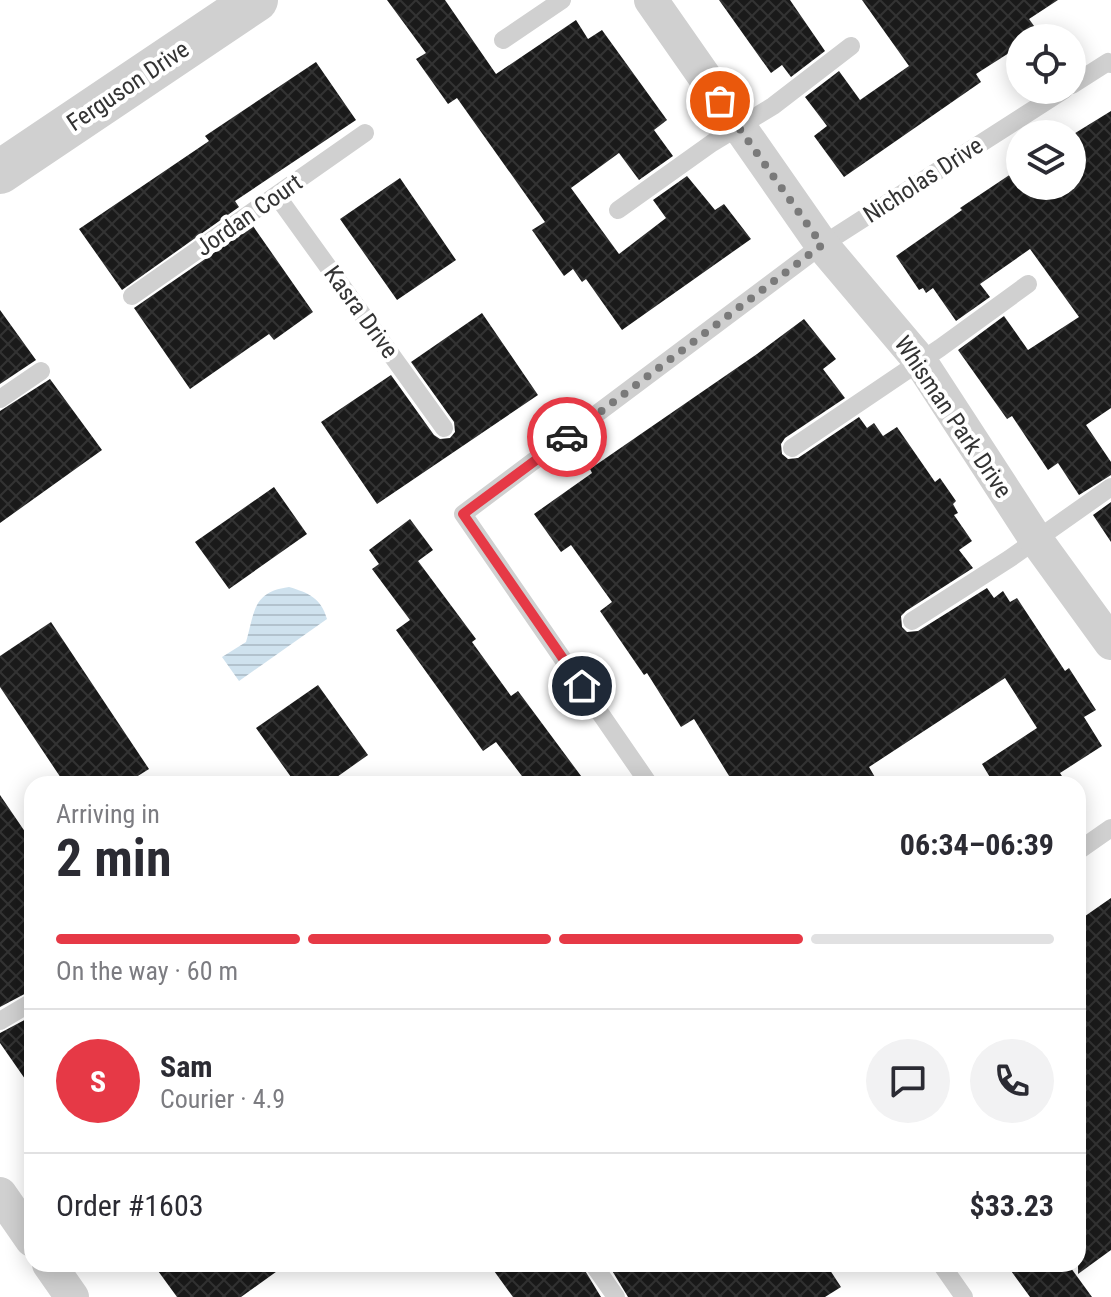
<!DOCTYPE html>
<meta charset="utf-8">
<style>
:root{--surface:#fff;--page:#f2f2f3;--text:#2b2b33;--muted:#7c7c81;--line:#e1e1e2;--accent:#e63946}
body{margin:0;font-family:"Roboto Condensed",sans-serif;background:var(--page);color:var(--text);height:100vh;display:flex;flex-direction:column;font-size:30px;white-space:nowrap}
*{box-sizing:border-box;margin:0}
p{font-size:26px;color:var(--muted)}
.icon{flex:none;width:44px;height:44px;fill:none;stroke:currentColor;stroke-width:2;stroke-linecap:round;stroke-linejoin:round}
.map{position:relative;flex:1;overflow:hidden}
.sheet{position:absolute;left:24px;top:776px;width:1062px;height:496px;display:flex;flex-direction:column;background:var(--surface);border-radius:24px;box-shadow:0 4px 20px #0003}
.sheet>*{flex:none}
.fabs{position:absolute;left:1006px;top:24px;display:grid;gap:16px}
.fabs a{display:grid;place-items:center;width:80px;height:80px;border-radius:50%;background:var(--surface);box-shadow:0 4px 20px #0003;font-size:40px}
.pin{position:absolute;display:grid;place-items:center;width:68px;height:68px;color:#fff;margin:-34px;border:4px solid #fff;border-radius:50%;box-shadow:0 2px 8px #0007}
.courier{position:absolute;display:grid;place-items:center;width:80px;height:80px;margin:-40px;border:6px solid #e63946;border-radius:50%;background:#fff;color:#222;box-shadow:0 2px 10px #0007}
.head em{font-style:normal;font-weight:700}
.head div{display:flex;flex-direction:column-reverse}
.head{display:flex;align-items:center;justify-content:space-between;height:136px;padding:0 32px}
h1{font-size:52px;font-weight:700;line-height:60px}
.bar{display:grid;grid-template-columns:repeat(4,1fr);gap:12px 8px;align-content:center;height:96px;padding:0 32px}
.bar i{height:10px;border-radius:6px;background:var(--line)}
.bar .on{background:var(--accent)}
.bar p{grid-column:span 4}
.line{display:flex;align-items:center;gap:20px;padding:0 32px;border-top:2px solid var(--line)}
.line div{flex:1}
.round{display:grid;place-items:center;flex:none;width:84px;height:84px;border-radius:42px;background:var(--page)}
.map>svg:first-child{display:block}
.water{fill:url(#water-rules)}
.building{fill:url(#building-cross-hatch)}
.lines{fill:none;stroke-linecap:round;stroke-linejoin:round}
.service{stroke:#d0d0d0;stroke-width:18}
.minor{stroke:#d0d0d0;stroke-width:34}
.tertiary{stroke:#d0d0d0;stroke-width:44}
.done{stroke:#7a7a7a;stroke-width:8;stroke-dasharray:0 14.4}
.route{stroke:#e63946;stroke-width:10}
.labels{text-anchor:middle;stroke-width:8;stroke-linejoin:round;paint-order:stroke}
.street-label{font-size:24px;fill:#333;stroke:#fff}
</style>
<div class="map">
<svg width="1111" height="1297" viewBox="0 0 1111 1297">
<defs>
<pattern id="water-rules" width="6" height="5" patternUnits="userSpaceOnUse" patternTransform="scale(2)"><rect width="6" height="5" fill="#cfe2ee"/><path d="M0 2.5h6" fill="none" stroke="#b2c2cd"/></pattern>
<pattern id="building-cross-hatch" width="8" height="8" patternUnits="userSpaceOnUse" patternTransform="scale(2)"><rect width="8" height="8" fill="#1a1a1a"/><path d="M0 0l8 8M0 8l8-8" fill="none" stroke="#333"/></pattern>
</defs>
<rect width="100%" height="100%" fill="#fff"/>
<!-- water -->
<path class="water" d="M289 587C309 593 321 598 327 619L239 681 222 657 246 642C255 612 252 592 289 587Z"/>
<!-- building -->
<path class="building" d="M387 0H445L496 74 576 20 588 39 602 30 667 120 654 130 673 156 639 180 619 153 571 188 619 254 666 218 653 200 687 176 715 210 724 204 751 239 622 330 586 279 582 282 573 269 564 276 532 230 545 222 457 98 448 104 416 59 426 53Z
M719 0H790L825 51 791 77 782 65 771 73Z
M862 0H1058L1029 19 1037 30 1025 38H1020V46L976 74 981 82 844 177 814 136 827 126 805 97 839 71 860 100 909 66Z
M316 62 356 120 235 201 239 207 122 290 79 229 209 141 205 136Z
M1111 111V408L1086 425 1111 462V475L1079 495 1058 463 1048 470 1012 416 1007 419 958 350 1004 316 1028 350 1079 317 1030 249 980 284 990 297 956 321 933 288 926 293 923 288 919 290 896 256 962 210 960 208 1020 168V186H1072V135Z
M400 178 456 260 397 300 340 219Z
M253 226 313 312 274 340 269 334 190 389 134 308Z
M0 310 36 360 0 384Z
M482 313 538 395 377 504 321 422 391 375 434 435 440 439 450 438 455 432 454 422 411 362Z
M804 319 836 359 823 369 845 398 785 438 781 444 782 454 788 459 798 458 859 417 867 428 874 423 883 436 897 427 935 482 940 478 956 501 953 504 958 513 954 515 972 541 959 550 973 568 906 611 901 616 902 627 907 632 918 631 987 588 994 598 1003 591 1010 602 1017 598 1065 671 1069 668 1096 710 1084 717 1102 746 1060 773 1067 784H994L982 764 1037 728 1005 678 869 767 879 784H734L694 719 681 727 647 673 644 675 600 611 612 602 571 545 561 552 534 514 592 473 590 469 757 354Z
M50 379 102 450 0 523V411Z
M274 487 307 534 229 589 195 542Z
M1111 502V542L1093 515Z
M410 519 433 550 418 561 476 639 472 642 511 696 518 691 587 784H528L496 742 483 751 396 630 410 620 372 569 379 564 369 550Z
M51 622 149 769 125 784H65L0 687V656Z
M318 685 368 755 327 784H296L256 728Z
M0 795 32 842V990L0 1007Z
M1111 898V1250L1078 1274V921Z
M32 1016V1089L0 1043V1033Z
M153 1264H287L241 1297H177Z
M489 1264H581L601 1297H513Z
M608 1264H826L841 1287 825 1297H628Z
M1006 1264H1068L1092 1297H1030Z"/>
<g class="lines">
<!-- service -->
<path class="service" d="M503 40 562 0
M1072 85 1108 62 1111 64
M277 196 444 428
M618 210 712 143 773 106 851 46
M132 296 365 133
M0 399 41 371
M792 448 940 348 1028 284
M912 621 1009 559 1111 487
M649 784 463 514 822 245 1064 90
M1078 851 1111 828
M0 1021 32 1002
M593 1264 616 1297
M941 1264 964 1297"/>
<!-- minor -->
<path class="minor" d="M651 0 822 245 920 361 1037 541 1111 643
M0 1194 32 1240
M49 1264 72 1297"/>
<!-- tertiary -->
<path class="tertiary" d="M0 172 256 0"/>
</g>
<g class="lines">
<!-- done -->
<path class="done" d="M567 437 822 245 720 101"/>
<!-- route -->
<path class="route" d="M567 437 463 514 582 686"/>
</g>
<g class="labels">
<!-- street labels -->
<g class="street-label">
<text transform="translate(128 86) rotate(-34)" y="8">Ferguson Drive</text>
<text transform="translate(923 180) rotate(-33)" y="8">Nicholas Drive</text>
<text transform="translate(249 215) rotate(-35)" y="8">Jordan Court</text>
<text transform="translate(361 312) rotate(54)" y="8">Kasra Drive</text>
<text transform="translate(953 417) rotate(56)" y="8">Whisman Park Drive</text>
</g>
</g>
</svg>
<div class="fabs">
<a><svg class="icon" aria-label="locate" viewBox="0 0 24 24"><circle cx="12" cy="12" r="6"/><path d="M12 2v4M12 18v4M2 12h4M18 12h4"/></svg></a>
<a><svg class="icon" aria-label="layers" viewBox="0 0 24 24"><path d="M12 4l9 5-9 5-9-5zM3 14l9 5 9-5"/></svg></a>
</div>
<div class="pin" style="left:720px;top:101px;background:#ea580c"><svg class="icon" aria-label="bag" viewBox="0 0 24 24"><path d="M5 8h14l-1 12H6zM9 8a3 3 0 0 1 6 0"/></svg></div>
<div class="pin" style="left:582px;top:686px;background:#1f2937"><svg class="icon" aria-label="home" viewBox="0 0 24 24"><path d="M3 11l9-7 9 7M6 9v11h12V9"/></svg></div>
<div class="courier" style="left:567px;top:437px"><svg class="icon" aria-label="car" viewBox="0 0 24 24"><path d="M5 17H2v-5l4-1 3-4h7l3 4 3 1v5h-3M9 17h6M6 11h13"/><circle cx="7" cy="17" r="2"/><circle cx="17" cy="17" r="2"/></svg></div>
<section class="sheet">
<div class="head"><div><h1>2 min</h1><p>Arriving in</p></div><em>06:34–06:39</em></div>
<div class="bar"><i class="on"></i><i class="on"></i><i class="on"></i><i></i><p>On the way · 60 m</p></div>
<div class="line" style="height:144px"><b class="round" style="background:var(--accent);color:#fff">S</b><div><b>Sam</b><p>Courier · 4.9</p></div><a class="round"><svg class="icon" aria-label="chat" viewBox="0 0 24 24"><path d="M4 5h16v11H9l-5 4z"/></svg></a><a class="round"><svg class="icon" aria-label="phone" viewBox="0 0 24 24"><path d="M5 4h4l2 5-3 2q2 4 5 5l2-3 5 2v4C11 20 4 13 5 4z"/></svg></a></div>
<div class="line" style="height:104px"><div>Order #1603</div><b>$33.23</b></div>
</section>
</div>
